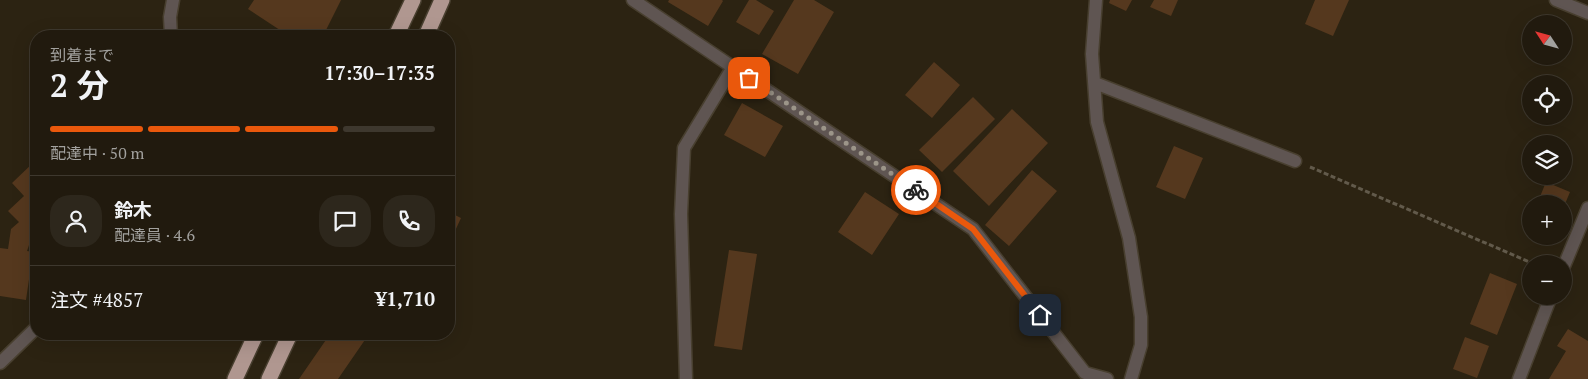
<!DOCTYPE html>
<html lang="ja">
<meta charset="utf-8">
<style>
:root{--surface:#211a0e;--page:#2d271c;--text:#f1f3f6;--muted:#a2a19e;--line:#3e382e;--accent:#ea580c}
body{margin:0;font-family:"PT Serif","Noto Sans JP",serif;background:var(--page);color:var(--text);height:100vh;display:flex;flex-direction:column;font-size:19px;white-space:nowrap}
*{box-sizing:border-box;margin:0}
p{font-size:16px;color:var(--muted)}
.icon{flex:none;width:28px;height:28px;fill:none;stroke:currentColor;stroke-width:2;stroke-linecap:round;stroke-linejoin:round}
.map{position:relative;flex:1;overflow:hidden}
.sheet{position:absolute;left:30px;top:30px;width:425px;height:310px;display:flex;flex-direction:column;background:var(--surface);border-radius:20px;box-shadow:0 5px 20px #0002,0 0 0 1px var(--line)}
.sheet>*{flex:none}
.needle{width:32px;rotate:306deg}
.buttons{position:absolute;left:1522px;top:15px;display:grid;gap:10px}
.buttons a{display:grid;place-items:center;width:50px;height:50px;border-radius:50%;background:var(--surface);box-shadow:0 5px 20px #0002,0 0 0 1px var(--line);font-size:25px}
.pin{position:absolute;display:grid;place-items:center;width:42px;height:42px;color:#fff;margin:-21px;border-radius:10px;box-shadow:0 2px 8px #0006}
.courier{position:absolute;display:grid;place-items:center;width:50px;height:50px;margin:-25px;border:4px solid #ea580c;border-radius:50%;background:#fff;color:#222;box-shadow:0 1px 6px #0007}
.head em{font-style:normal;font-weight:700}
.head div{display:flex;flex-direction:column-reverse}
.head{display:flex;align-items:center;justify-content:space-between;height:85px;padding:0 20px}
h1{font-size:32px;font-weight:700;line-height:38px}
.bar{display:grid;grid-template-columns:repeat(4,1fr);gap:8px 5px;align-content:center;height:60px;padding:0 20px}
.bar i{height:6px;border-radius:4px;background:var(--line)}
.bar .selected{background:var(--accent)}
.bar p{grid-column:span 4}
.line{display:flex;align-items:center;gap:12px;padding:0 20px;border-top:1px solid var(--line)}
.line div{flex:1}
.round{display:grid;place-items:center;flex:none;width:52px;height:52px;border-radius:20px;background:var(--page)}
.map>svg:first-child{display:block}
.building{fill:#55381e}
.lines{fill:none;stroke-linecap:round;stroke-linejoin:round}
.minor-casing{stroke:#483f2f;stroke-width:15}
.highway-casing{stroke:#483f2f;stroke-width:18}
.path{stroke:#625a4b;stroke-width:3;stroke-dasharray:5 2.5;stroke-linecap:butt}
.minor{stroke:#5f5552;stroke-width:12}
.highway{stroke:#b09790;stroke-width:15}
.done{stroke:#9c9589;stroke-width:5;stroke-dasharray:0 9}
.route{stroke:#ea580c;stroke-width:6}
</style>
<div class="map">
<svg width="1588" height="379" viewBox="0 0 1588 379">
<rect width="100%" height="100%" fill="#2c2312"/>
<!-- building -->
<path class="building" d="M254 0H341L323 36H289L248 9Z
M669 0H722L723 1 708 26 668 2Z
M749 0H756L774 11 759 35 736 22Z
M794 0H814L834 12 798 74 762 54Z
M1110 0H1132L1126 11 1109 3Z
M1154 0H1178L1171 16 1150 7Z
M1315 0H1349L1333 36 1305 24Z
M934 62 960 85 932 118 905 95Z
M973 97 995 119 942 172 919 150Z
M742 103 783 126 765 157 724 135Z
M1012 109 1048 143 989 206 953 171Z
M1174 146 1203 158 1185 199 1156 187Z
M36 160V235L34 238 32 236 27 251 33 252 26 300 0 296V248L8 249 11 229 19 222 8 211 24 196 12 183Z
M1032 170 1057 191 1009 246 985 225Z
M1546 182 1570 192 1565 204H1537Z
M865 192 899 214 872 255 838 232Z
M449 212 461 218 449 244Z
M729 250 757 254 742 350 714 346Z
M1490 273 1517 284 1497 335 1470 324Z
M1568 329 1588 341V379H1549L1566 351 1557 346Z
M330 334H369L338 379H299Z
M1465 337 1489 346 1477 378 1453 369Z"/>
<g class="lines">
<defs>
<path id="minor" d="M633 0 973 229 1085 373 1107 379
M1096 0 1092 54 1097 122 1129 238 1141 317V345L1131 379
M1556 0 1588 13
M171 36 170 17 173 0
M1095 83 1295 161
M1564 266 1588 208
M0 363 36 328
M686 379 681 214 684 148 733 67
M1519 379 1551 296"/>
<path id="highway" d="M396 36 413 0
M426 36 442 0
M235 379 256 334
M269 379 290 334"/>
</defs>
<!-- minor casing -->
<use href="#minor" class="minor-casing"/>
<!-- highway casing -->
<use href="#highway" class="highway-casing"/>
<!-- path -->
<path class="path" d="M1310 167 1534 264"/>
<!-- minor -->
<use href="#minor" class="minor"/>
<!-- highway -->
<use href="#highway" class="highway"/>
</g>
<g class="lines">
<!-- done -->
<path class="done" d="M749 78 916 190"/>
<!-- route -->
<path class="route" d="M916 190 973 229 1040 315"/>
</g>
</svg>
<div class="buttons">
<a><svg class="needle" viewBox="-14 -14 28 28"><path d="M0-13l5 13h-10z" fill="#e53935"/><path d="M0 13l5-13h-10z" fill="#a2a19e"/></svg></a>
<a><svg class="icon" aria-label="locate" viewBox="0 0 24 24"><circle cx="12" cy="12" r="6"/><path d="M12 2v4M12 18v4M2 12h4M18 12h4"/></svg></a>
<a><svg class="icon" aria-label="layers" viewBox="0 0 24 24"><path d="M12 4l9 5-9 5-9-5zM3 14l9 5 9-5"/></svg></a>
<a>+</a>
<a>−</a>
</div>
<div class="pin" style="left:749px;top:78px;background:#ea580c"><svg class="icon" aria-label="bag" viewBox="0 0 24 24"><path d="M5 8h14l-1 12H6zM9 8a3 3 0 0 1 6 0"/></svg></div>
<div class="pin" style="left:1040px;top:315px;background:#1f2937"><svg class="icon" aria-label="home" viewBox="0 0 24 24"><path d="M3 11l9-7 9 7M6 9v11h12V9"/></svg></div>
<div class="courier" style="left:916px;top:190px"><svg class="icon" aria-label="bike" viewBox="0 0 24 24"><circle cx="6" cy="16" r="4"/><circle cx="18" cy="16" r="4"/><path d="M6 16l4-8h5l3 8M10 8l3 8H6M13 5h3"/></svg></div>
<section class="sheet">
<div class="head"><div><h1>2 分</h1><p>到着まで</p></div><em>17:30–17:35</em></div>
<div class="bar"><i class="selected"></i><i class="selected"></i><i class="selected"></i><i></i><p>配達中 · 50 m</p></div>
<div class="line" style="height:90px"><a class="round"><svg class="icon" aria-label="person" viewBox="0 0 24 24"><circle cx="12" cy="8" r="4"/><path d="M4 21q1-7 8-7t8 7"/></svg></a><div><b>鈴木</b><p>配達員 · 4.6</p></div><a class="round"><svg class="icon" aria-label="chat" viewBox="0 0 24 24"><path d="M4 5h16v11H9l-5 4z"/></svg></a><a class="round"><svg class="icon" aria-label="phone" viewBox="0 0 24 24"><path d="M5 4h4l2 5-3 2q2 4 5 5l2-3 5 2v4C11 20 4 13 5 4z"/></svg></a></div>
<div class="line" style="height:65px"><div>注文 #4857</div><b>¥1,710</b></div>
</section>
</div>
